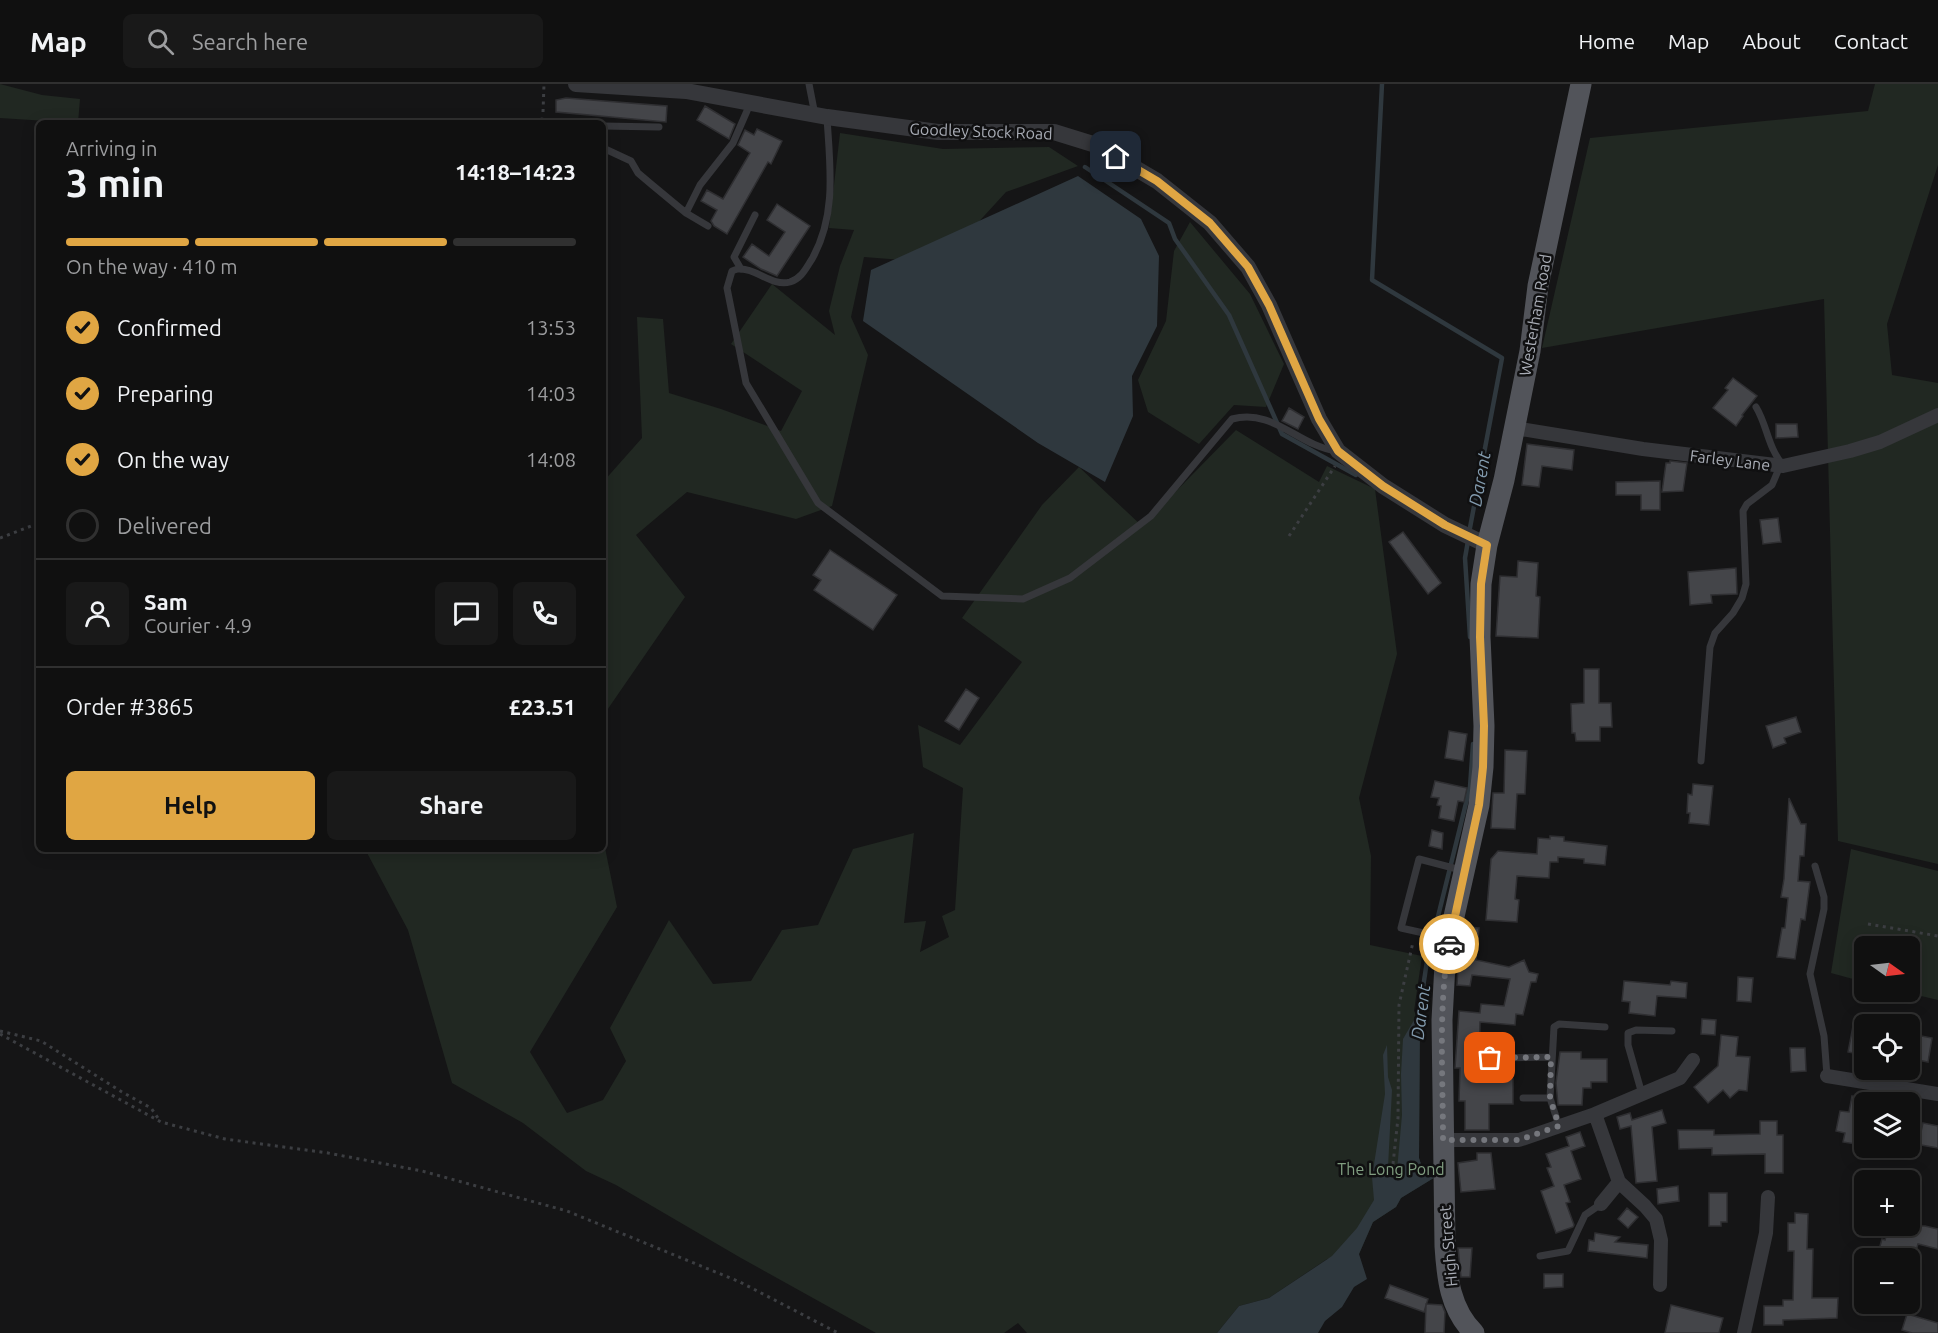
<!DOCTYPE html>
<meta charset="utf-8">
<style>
:root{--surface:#101010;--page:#191919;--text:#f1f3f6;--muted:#9c9d9f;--line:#303030;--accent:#e0a643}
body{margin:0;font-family:Ubuntu,sans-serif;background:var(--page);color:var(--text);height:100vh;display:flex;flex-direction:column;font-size:22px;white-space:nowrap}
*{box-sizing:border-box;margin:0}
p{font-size:20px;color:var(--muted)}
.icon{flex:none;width:33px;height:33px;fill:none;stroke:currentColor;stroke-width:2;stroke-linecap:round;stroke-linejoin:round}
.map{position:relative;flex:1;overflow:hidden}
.side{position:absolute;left:36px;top:36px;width:570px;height:732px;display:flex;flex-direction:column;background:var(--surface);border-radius:9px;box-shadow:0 3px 15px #0003,0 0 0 2px var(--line)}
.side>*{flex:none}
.needle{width:39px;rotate:104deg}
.controls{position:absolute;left:1854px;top:852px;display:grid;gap:12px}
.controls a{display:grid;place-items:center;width:66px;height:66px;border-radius:9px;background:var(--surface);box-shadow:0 3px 15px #0003,0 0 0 2px var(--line);font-size:30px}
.pin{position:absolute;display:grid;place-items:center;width:51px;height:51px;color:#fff;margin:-26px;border-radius:12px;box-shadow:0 3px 9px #0006}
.courier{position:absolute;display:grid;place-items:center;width:60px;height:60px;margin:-30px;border:4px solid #e0a643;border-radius:50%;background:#fff;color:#222;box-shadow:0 2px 8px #0007}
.head em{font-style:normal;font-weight:600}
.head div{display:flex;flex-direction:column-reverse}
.head{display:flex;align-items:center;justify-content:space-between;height:102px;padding:0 30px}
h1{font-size:39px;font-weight:600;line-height:45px}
.bar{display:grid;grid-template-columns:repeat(4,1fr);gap:9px 6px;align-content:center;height:72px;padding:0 30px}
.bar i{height:8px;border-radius:4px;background:var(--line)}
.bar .current{background:var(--accent)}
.bar p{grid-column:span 4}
.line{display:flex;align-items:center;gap:15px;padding:0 30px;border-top:2px solid var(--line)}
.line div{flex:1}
.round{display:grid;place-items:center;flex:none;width:63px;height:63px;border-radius:9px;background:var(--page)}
ol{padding:0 30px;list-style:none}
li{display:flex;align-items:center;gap:18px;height:66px}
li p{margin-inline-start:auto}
li .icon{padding:6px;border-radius:50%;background:var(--accent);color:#111;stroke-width:4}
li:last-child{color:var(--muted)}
li i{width:33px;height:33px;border:3px solid var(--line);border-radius:50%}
.button{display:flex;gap:12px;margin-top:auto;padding:12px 30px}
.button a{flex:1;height:69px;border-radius:9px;background:var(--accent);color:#111;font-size:24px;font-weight:600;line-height:69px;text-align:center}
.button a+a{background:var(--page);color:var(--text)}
header{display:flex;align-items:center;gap:36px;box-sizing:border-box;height:84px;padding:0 30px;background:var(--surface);border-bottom:2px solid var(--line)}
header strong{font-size:28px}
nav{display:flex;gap:33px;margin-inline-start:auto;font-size:21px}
.search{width:420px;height:54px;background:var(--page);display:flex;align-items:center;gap:15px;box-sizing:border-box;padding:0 21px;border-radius:9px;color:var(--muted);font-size:22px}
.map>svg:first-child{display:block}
.green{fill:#212822}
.water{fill:#2f383e}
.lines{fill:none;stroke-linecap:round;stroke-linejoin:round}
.stream{stroke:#2f383e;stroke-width:4.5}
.building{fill:#444549;stroke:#2f2f32;stroke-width:1.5}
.path{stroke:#3c3e42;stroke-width:3;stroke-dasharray:3 4.5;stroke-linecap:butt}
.service{stroke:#36373b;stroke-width:7}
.minor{stroke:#36373b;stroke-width:14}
.tertiary{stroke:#36373b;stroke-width:16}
.primary{stroke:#52545a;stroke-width:21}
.done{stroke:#75777d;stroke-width:6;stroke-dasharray:0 10.8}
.route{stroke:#e0a643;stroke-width:8}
.labels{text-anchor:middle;stroke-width:5;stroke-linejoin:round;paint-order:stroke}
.street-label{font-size:16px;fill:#a8acb5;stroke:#101011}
.park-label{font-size:16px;fill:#819e81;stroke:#101011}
.water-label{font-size:18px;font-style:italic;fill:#829aad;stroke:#101011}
</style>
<header>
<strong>Map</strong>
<div class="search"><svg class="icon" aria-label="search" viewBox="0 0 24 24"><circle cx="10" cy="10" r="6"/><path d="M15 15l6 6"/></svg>Search here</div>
<nav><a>Home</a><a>Map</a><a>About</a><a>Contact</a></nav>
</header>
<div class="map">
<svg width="1938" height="1249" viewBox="0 0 1938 1249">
<rect width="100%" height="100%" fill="#151516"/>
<!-- green -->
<path class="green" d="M0 0 42 11 80 15 78 39 0 34Z
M1875 0H1938V81L1887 240 1892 291 1938 299V780L1838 757 1824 215 1542 264 1590 54 1868 27Z
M840 49 943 65 1049 63 1078 82 1006 108 941 179 864 173 851 233 868 271 832 422 796 435 687 408 636 451 685 513 603 632V398L642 354 637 233 663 235 669 309 721 325 781 347 802 307 731 260 772 200 835 251 829 227 840 182 854 146 829 144Z
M1190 138 1250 210 1284 280 1266 323 1234 321 1199 360 1148 328 1138 296 1166 237 1174 167Z
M1236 346 1319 398 1327 382 1375 405 1397 570 1359 714 1371 772 1370 861 1422 872 1414 927 1420 935 1419 1074 1424 1089 1437 1092 1401 1114 1396 1123 1373 1138 1359 1170 1327 1175 1269 1214 1239 1222 1217 1249H1027L1018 1239 1004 1249H876L741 1174 616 1101 586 1087 523 1039 452 999 408 846 365 765H603V754L617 823 530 968 567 1029 603 1016 626 977 610 944 669 836 713 900 751 897 782 846 818 841 853 765 914 749 904 839 926 837 920 868 949 853 942 832 955 826 963 704 923 683 918 641 960 661 1022 578 962 534 1042 421 1079 383 1142 442Z
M1851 765 1938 787V916L1904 908H1910V862H1864V898L1831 889Z"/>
<!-- water -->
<path class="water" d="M1078 92 1141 135 1159 172 1157 242 1132 292 1133 332 1105 398 1038 359 863 237 871 186Z
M1417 931 1420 935 1419 1074 1424 1089 1437 1092 1401 1114 1396 1123 1373 1138 1359 1170 1367 1195 1354 1203 1342 1223 1325 1237 1318 1249H1217L1239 1222 1269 1214 1332 1172 1357 1144 1374 1116 1372 1093 1385 1010 1383 971 1387 961 1388 993 1392 1006 1388 1083 1390 1091 1397 1086 1402 1031 1401 990 1403 955Z"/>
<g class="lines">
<!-- stream -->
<path class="stream" d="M1382 0 1372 196 1502 274 1469 449
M1085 83 1169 139 1175 155 1229 231 1282 350 1356 391
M1468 457 1465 474 1470 553
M1418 937 1427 877 1470 703 1473 660"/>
</g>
<!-- building -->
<path class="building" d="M566 14 667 22 666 38 556 28V16Z
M705 22 735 40 729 55 697 36Z
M757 45 782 57 771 80 768 78 727 150 714 142 711 137 717 126 701 117 707 106 723 115 750 69 738 61 745 46 754 51Z
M777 120 810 142 777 192 761 185 743 173 752 160 769 172 785 148 767 136Z
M1733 294 1757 312 1742 331 1743 332 1736 342 1713 324 1728 306 1725 304Z
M1289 324 1304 333 1298 345 1282 337Z
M1776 340H1797L1798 353 1776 354Z
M1527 360 1574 366 1572 386 1542 382 1539 403 1522 401Z
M1670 377 1687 379 1683 407 1662 408 1666 379H1670Z
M1660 397V426H1641V411H1616V398Z
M1778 434 1781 458 1763 460 1760 436Z
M1403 448 1441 499 1428 510 1389 458Z
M830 466 897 511 873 546 814 506 821 496 813 491Z
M1518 477 1538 479 1536 512 1540 513 1538 554 1496 552 1500 492 1517 493Z
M1736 484 1737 510 1711 511 1712 519 1690 521 1688 488Z
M1584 585H1599V619H1611L1612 643H1600V657H1576L1575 649H1572L1571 620 1584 619Z
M966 605 979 614 959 646 945 637Z
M1796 633 1801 648 1784 654 1786 659 1773 664 1766 642Z
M1449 647 1467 650 1463 677 1445 674Z
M1505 666 1527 667 1525 710H1517L1515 745 1491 744 1493 709H1504Z
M1435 697 1467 704 1464 718 1458 717 1454 737 1439 734 1441 722 1437 721 1439 714 1431 713Z
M1693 700 1713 702 1709 741 1689 739 1690 729H1687L1688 710 1692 711Z
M1789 714 1801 740H1806L1804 772H1800L1798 797 1810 798 1805 836 1801 835 1795 875 1777 873 1782 844H1785L1788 814 1781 813 1784 795Z
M1432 746 1443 749 1442 765 1429 762Z
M1550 752 1564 753V757L1607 762 1605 781 1584 779V775L1558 773V778H1550L1549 794 1517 792 1515 815 1519 816 1517 838 1486 836 1491 775 1498 767 1537 770 1538 754 1550 755Z
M1465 843 1479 844 1476 876 1509 883 1524 876 1529 888 1538 890 1536 898H1531L1523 931 1516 930 1515 941 1480 938 1479 989 1495 990V995H1513V1020H1489V1046H1465V1017H1459L1460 984H1455L1459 927 1480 929 1481 920 1504 922 1510 895 1472 891 1470 902 1457 901 1458 882Z
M1738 893 1753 894 1751 918 1737 917Z
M1624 897 1670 901 1671 897 1687 899 1686 914 1657 912 1655 932 1629 929 1630 918 1622 917Z
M1702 935 1716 936 1715 951 1701 950Z
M1854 937 1864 939V971L1848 968Z
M1911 950 1932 954 1928 978 1918 976 1910 981Z
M1721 951 1738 953 1736 972 1750 973 1747 1007 1739 1006 1730 1014 1723 1006 1708 1019 1694 1003 1718 982Z
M1790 964H1805L1806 987 1791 988Z
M1560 968H1581V975H1607V998H1591V1004H1583L1582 1021H1558L1556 999Z
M1852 1012 1866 1015 1864 1042 1861 1061 1843 1058 1845 1049 1836 1047 1840 1027 1849 1028Z
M1662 1026 1666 1039 1652 1043 1657 1097 1636 1099 1631 1042 1620 1045 1617 1033 1630 1029 1632 1036Z
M1760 1037H1777V1051H1783V1089H1765V1070L1712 1071V1064L1679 1065 1678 1046H1714V1051L1760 1050Z
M1923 1039 1938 1042V1064L1910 1059V1046L1921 1048Z
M1580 1048 1585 1062 1571 1067 1581 1095 1564 1101 1570 1118 1566 1119 1574 1141 1573 1143 1556 1149 1541 1107 1554 1102 1547 1084 1551 1083 1546 1070 1569 1062 1566 1053Z
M1477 1069H1491L1495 1105 1461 1108 1458 1079 1477 1076Z
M1678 1102 1679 1117 1658 1120 1657 1105Z
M1709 1109H1727V1138H1721V1142H1709Z
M1627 1124 1638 1133 1628 1144 1618 1135Z
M1795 1129 1808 1130 1807 1165H1813L1812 1214H1838L1837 1234 1783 1236V1241H1764V1222H1783V1216H1793L1794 1167H1788V1139H1795Z
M1889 1142H1925L1938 1145V1165L1918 1160 1914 1174H1898L1878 1169 1882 1155 1885 1156Z
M1595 1149 1620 1153 1615 1158 1648 1161 1647 1174 1588 1167 1589 1156 1594 1157Z
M1458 1164H1472L1470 1193H1461Z
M1544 1190H1563V1203L1544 1204Z
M1390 1201 1428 1215 1424 1228 1385 1214Z
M1426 1220 1442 1221 1445 1228 1444 1249H1425Z
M1671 1221 1723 1234 1719 1249H1665Z
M1907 1230 1938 1239V1249H1912L1902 1246Z"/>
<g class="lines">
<!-- path -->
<path class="path" d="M543 28 544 0
M1289 452 1335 382
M0 454 39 439
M1868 840 1938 852
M0 947 41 957 122 1008 151 1024 160 1037
M0 950 161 1038 225 1055 328 1069 422 1087 567 1127 740 1198 838 1249
M1393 1080 1398 1034 1399 921 1413 858"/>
<!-- service -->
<path class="service" d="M809 0 815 31
M827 34C830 82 837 131 812 175 806 184 802 194 790 198 773 203 757 185 741 185 738 184 735 186 732 187L727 204 746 299 818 419 942 512 1023 515 1070 494 1151 432 1232 335C1273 324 1297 361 1336 367
M542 37 548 39
M603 42 659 43
M603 64 631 77 638 89 651 100 686 129 708 142
M686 129 700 101 733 59 750 20
M741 185 734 173 755 131
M1756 323C1767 341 1768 363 1782 380
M1701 677 1710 563 1715 549 1733 529 1742 514 1746 500 1743 427 1747 420 1772 401 1780 382
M1815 782 1824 813V825L1810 890 1824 952 1827 992
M1446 854 1401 844 1419 775 1461 786
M1490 974 1551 973
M1642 1010 1628 961V949L1636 946 1672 947
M1523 1014H1550
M1559 1042 1550 1014 1554 943 1559 940 1605 943
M1540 1172 1568 1167 1585 1131 1601 1120"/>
<!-- minor -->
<path class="minor" d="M1515 344 1643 365 1783 382 1850 367 1880 358 1938 331
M1827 992 1938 1010
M1595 1030 1619 1098 1645 1122 1656 1135 1661 1156 1660 1201
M1443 1056H1519L1595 1030 1680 994 1693 976
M1601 1120 1619 1098
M1744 1249 1766 1149 1768 1113"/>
<!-- tertiary -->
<path class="tertiary" d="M576 0 686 7 827 33 938 48H1054L1096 61 1157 97 1210 139 1248 183 1269 221 1319 335 1338 367 1383 402 1445 441 1487 461"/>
<!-- primary -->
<path class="primary" d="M1474 1249C1450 1225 1447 1194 1445 1162L1442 936 1445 880 1453 837 1479 721 1483 683 1484 642 1480 553 1481 500 1487 461 1504 396 1530 267 1538 202 1581 0"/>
</g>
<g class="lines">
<!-- done -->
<path class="done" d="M1449 860C1438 924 1443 991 1443 1056H1519L1559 1042 1550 1014 1551 973 1490 974"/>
<!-- route -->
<path class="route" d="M1116 73 1157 97 1210 139 1248 183 1269 221 1319 335 1338 367 1383 402 1445 441 1487 461 1481 500 1480 553 1484 642 1483 683 1479 721 1449 860"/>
</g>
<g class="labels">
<!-- street labels -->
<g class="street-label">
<text transform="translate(981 47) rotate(2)" y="6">Goodley Stock Road</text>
<text transform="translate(1535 231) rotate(-80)" y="6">Westerham Road</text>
<text transform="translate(1730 376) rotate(7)" y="6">Farley Lane</text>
<text transform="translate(1448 1162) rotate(-95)" y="6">High Street</text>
</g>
<!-- park labels -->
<g class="park-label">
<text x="1391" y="1091">The Long Pond</text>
</g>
<!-- water labels -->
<g class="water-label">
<text transform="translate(1480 395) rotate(-80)" y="6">Darent</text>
<text transform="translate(1421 928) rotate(-83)" y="6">Darent</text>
</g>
</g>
</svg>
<div class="controls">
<a><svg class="needle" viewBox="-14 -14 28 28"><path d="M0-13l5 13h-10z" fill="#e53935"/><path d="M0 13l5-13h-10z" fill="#9c9d9f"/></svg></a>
<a><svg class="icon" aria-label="locate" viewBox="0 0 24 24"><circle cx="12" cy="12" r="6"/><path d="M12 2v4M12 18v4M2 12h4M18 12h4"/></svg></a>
<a><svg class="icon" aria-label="layers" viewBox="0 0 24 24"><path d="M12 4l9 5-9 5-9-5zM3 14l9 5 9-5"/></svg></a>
<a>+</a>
<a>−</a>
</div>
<div class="pin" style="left:1490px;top:974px;background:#ea580c"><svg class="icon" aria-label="bag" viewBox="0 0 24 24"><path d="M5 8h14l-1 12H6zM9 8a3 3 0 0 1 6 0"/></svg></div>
<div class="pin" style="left:1116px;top:73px;background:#1f2937"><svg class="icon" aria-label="home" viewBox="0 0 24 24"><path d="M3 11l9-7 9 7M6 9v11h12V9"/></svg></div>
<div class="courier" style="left:1449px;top:860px"><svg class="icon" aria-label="car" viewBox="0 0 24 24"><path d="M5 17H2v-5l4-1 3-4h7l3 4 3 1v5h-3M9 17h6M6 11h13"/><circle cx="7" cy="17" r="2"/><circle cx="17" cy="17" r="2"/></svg></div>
<section class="side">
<div class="head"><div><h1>3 min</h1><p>Arriving in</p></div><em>14:18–14:23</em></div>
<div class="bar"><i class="current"></i><i class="current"></i><i class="current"></i><i></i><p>On the way · 410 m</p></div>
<ol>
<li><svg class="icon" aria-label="check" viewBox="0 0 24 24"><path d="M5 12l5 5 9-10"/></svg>Confirmed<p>13:53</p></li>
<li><svg class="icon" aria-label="check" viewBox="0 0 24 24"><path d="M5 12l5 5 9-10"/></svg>Preparing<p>14:03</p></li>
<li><svg class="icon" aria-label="check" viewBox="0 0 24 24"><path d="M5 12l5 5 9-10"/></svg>On the way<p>14:08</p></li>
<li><i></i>Delivered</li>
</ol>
<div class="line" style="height:108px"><a class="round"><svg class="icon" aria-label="person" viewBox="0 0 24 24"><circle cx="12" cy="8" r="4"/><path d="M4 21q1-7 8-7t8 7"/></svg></a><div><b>Sam</b><p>Courier · 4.9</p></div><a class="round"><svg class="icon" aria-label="chat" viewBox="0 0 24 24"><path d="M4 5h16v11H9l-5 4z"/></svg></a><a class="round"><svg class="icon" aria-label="phone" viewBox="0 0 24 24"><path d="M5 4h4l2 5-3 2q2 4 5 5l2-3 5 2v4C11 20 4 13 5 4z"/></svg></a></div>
<div class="line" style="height:78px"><div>Order #3865</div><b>£23.51</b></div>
<div class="button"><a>Help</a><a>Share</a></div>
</section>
</div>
